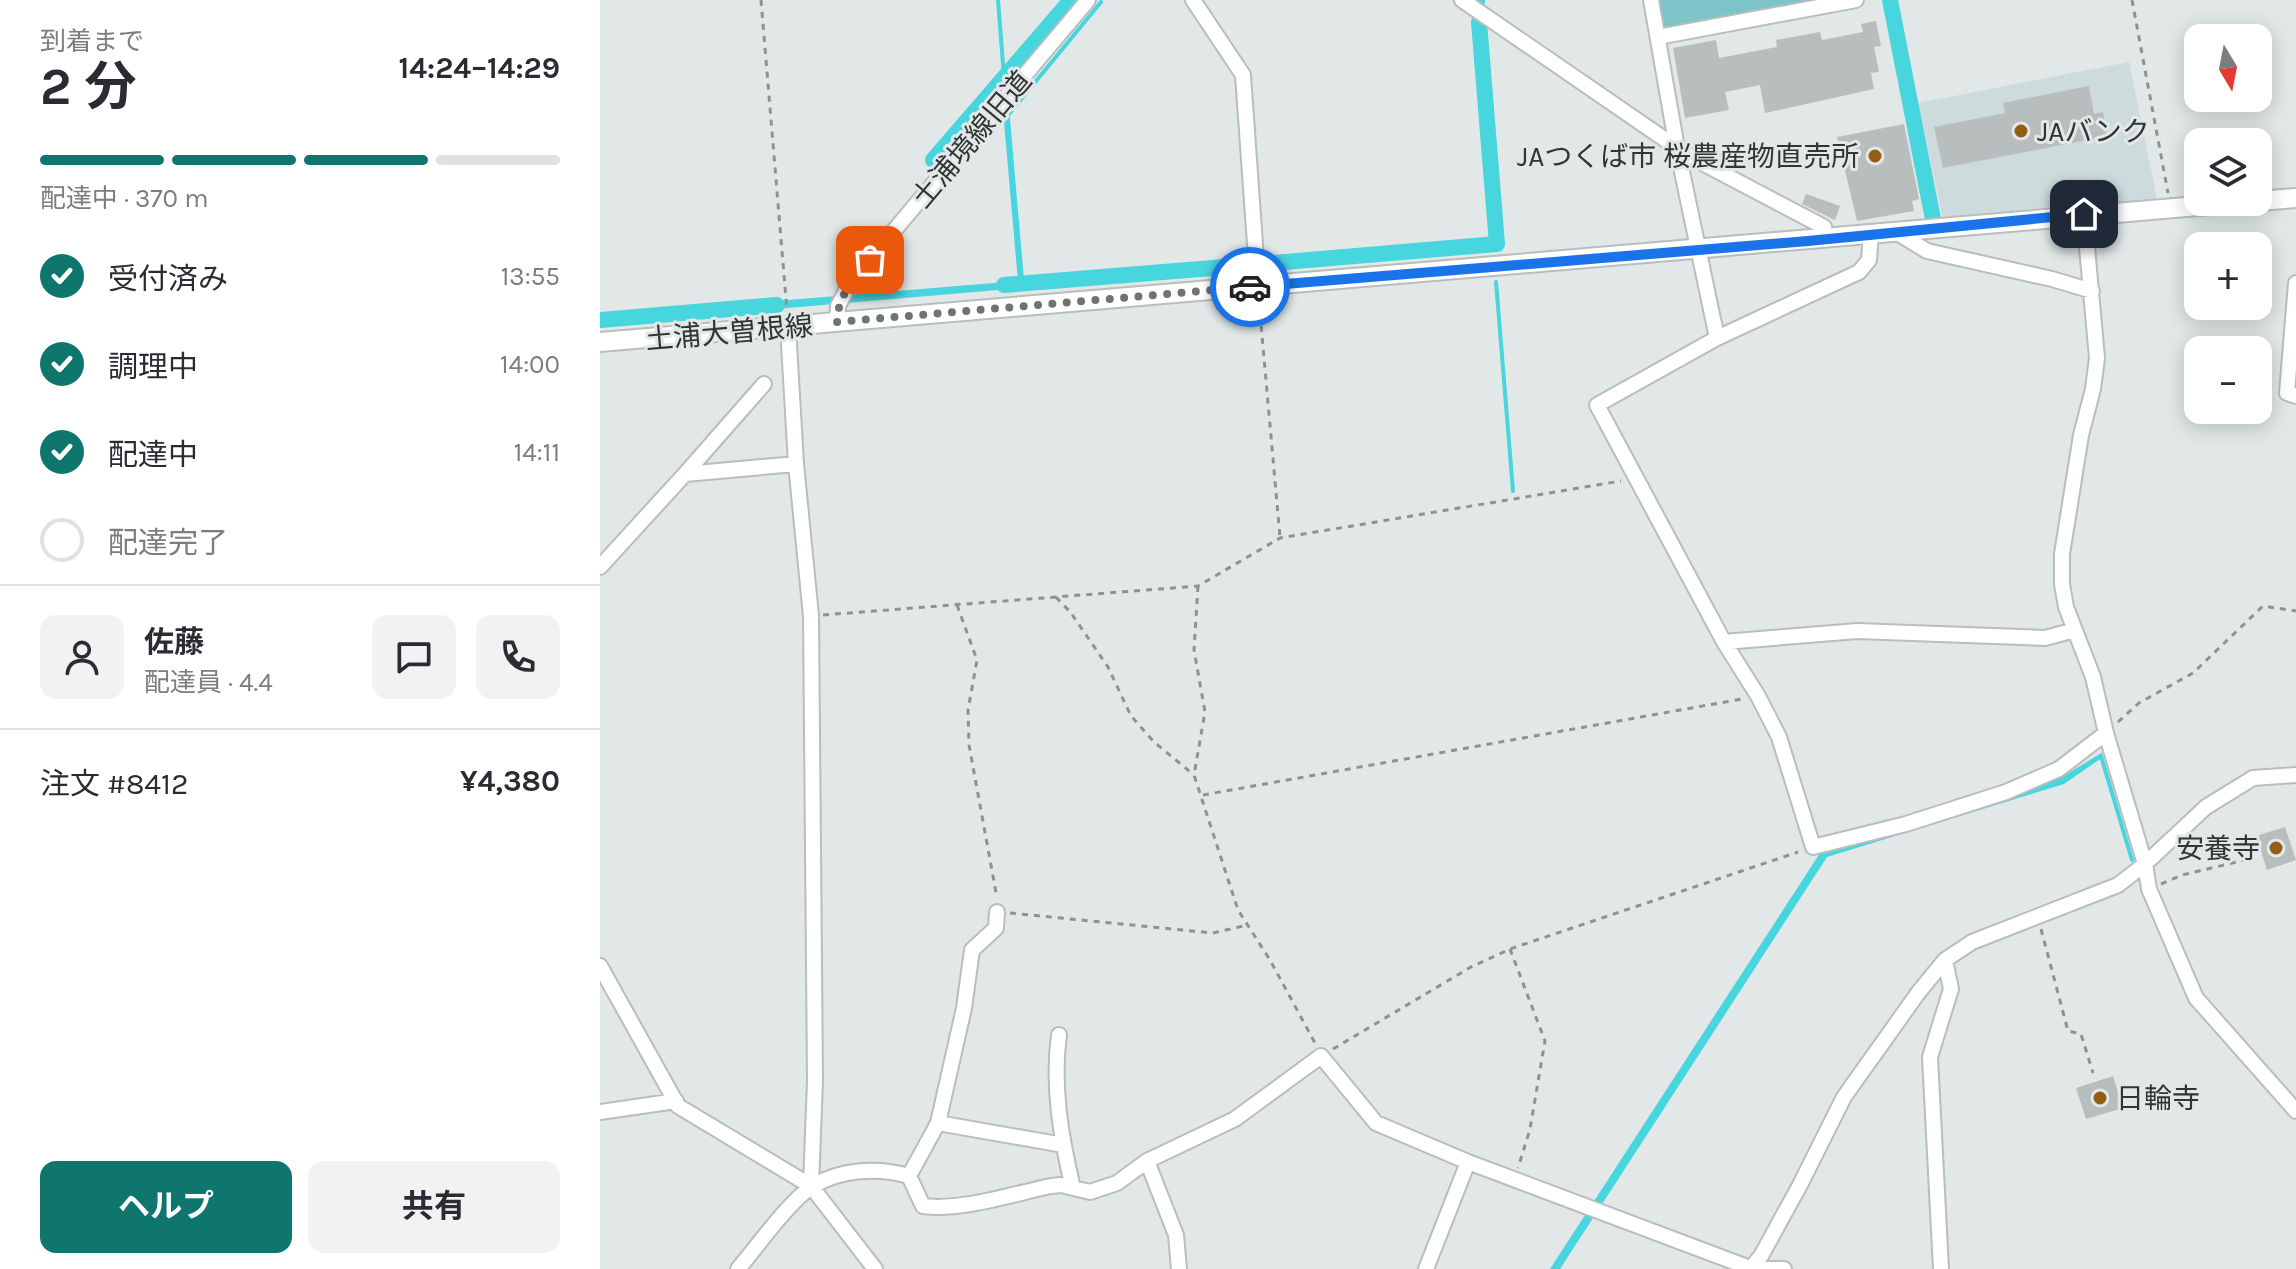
<!DOCTYPE html>
<html lang="ja">
<meta charset="utf-8">
<style>
:root{--surface:#fff;--page:#f2f2f3;--text:#2b2b33;--muted:#7c7c81;--line:#e1e1e2;--accent:#0f766e}
body{margin:0;font-family:Karla,"Noto Sans JP",sans-serif;background:var(--page);color:var(--text);height:100vh;display:flex;flex-direction:column;font-size:30px;white-space:nowrap}
*{box-sizing:border-box;margin:0}
p{font-size:26px;color:var(--muted)}
.icon{flex:none;width:44px;height:44px;fill:none;stroke:currentColor;stroke-width:2;stroke-linecap:round;stroke-linejoin:round}
.map{position:relative;flex:1;overflow:hidden}
.panel{display:flex;flex-direction:column;background:var(--surface);width:600px}
.panel>*{flex:none}
.needle{width:52px;rotate:170deg}
.fabs{position:absolute;left:1584px;top:24px;display:grid;gap:16px}
.fabs a{display:grid;place-items:center;width:88px;height:88px;border-radius:16px;background:var(--surface);box-shadow:0 4px 20px #0003;font-size:40px}
.pin{position:absolute;display:grid;place-items:center;width:68px;height:68px;color:#fff;margin:-34px;border-radius:16px;box-shadow:0 4px 12px #0006}
.courier{position:absolute;display:grid;place-items:center;width:80px;height:80px;margin:-40px;border:6px solid #1a73e8;border-radius:50%;background:#fff;color:#222;box-shadow:0 2px 10px #0007}
.summary em{font-style:normal;font-weight:700}
.summary div{display:flex;flex-direction:column-reverse}
.summary{display:flex;align-items:center;justify-content:space-between;height:136px;padding:0 40px}
h1{font-size:52px;font-weight:700;line-height:60px}
.bar{display:grid;grid-template-columns:repeat(4,1fr);gap:12px 8px;align-content:center;height:96px;padding:0 40px}
.bar i{height:10px;border-radius:6px;background:var(--line)}
.bar .active{background:var(--accent)}
.bar p{grid-column:span 4}
.line{display:flex;align-items:center;gap:20px;padding:0 40px;border-top:2px solid var(--line)}
.line div{flex:1}
.round{display:grid;place-items:center;flex:none;width:84px;height:84px;border-radius:16px;background:var(--page)}
ol{padding:0 40px;list-style:none}
li{display:flex;align-items:center;gap:24px;height:88px}
li p{margin-inline-start:auto}
li .icon{padding:8px;border-radius:50%;background:var(--accent);color:#fff;stroke-width:4}
li:last-child{color:var(--muted)}
li i{width:44px;height:44px;border:4px solid var(--line);border-radius:50%}
.button{display:flex;gap:16px;margin-top:auto;padding:16px 40px}
.button a{flex:1;height:92px;border-radius:16px;background:var(--accent);color:#fff;font-size:32px;font-weight:700;line-height:92px;text-align:center}
.button a+a{background:var(--page);color:var(--text)}
main{display:flex;flex:1;min-height:0}
.map>svg:first-child{display:block}
.built{fill:#cddbdc}
.green{fill:#7dc4c9}
.water{fill:#47d5de}
.lines{fill:none;stroke-linecap:round;stroke-linejoin:round}
.stream{stroke:#47d5de;stroke-width:4}
.canal{stroke:#47d5de;stroke-width:16}
.building{fill:#b8bdbd}
.minor-casing{stroke:#b9bdbe;stroke-width:18}
.major-casing{stroke:#b9bdbe;stroke-width:22}
.path{stroke:#8f9292;stroke-width:3;stroke-dasharray:6 6;stroke-linecap:butt}
.minor{stroke:#fff;stroke-width:14}
.major{stroke:#fff;stroke-width:18}
.done{stroke:#707373;stroke-width:8;stroke-dasharray:0 14.4}
.route{stroke:#1a73e8;stroke-width:10}
.poi-dot{fill:#935e14;stroke:#e2e7e7;stroke-width:3}
.labels{text-anchor:middle;stroke-width:6;stroke-linejoin:round;paint-order:stroke}
.poi-label{font-size:28px;fill:#333535;stroke:#e2e7e7;text-anchor:start}
.street-label{font-size:28px;fill:#333535;stroke:#e2e7e7}
</style>
<main>
<section class="panel">
<div class="summary"><div><h1>2 分</h1><p>到着まで</p></div><em>14:24–14:29</em></div>
<div class="bar"><i class="active"></i><i class="active"></i><i class="active"></i><i></i><p>配達中 · 370 m</p></div>
<ol>
<li><svg class="icon" aria-label="check" viewBox="0 0 24 24"><path d="M5 12l5 5 9-10"/></svg>受付済み<p>13:55</p></li>
<li><svg class="icon" aria-label="check" viewBox="0 0 24 24"><path d="M5 12l5 5 9-10"/></svg>調理中<p>14:00</p></li>
<li><svg class="icon" aria-label="check" viewBox="0 0 24 24"><path d="M5 12l5 5 9-10"/></svg>配達中<p>14:11</p></li>
<li><i></i>配達完了</li>
</ol>
<div class="line" style="height:144px"><a class="round"><svg class="icon" aria-label="person" viewBox="0 0 24 24"><circle cx="12" cy="8" r="4"/><path d="M4 21q1-7 8-7t8 7"/></svg></a><div><b>佐藤</b><p>配達員 · 4.4</p></div><a class="round"><svg class="icon" aria-label="chat" viewBox="0 0 24 24"><path d="M4 5h16v11H9l-5 4z"/></svg></a><a class="round"><svg class="icon" aria-label="phone" viewBox="0 0 24 24"><path d="M5 4h4l2 5-3 2q2 4 5 5l2-3 5 2v4C11 20 4 13 5 4z"/></svg></a></div>
<div class="line" style="height:104px"><div>注文 #8412</div><b>¥4,380</b></div>
<div class="button"><a>ヘルプ</a><a>共有</a></div>
</section>
<div class="map">
<svg width="1696" height="1269" viewBox="0 0 1696 1269">
<rect width="100%" height="100%" fill="#e2e7e7"/>
<!-- built -->
<path class="built" d="M1529 62 1557 199 1343 219 1318 103Z"/>
<!-- green -->
<path class="green" d="M1057 0H1218L1061 31Z"/>
<!-- water -->
<path class="water" d="M406 73 424 280 422 288 176 309V301L418 281 400 77Z
M1503 752 1500 759 1464 784 1227 857 960 1269H950L1222 850 1375 806 1462 777Z"/>
<g class="lines">
<!-- stream -->
<path class="stream" d="M398 0 404 77
M409 114 501 2
M896 282 913 491
M1497 759 1501 756 1532 860"/>
<!-- canal -->
<path class="canal" d="M877 0V2
M1290 0 1333 219
M333 160 471 0
M661 264 897 244 879 22
M404 285 649 265
M0 320 177 305"/>
</g>
<!-- building -->
<path class="building" d="M1276 21 1281 46 1274 47 1279 72 1271 73 1274 89 1165 113 1160 85 1125 92 1129 110 1085 118 1073 48 1116 40 1119 58 1177 47 1176 40 1220 32 1222 40 1263 32 1261 24Z
M1489 86 1494 114 1503 112 1507 136 1343 168 1334 127 1405 113 1403 103Z
M1304 124 1319 199 1312 201 1314 211 1257 221 1237 137Z
M1206 194 1240 206 1235 220 1202 204Z
M1685 827 1696 860 1667 870 1656 836Z
M1513 1076 1523 1108 1486 1119 1476 1088Z"/>
<g class="lines">
<defs>
<path id="minor" d="M593 0 643 75 658 286
M862 0 1089 156 1224 227
M1051 0 1077 148 1117 338
M1058 37 1256 0
M1484 214 1497 358 1493 389 1481 435 1462 554V584L1466 607 1493 677 1506 733 1545 864 1549 889 1596 998 1696 1111
M1296 232 1327 251 1452 279 1492 291
M1271 234 1269 260 1259 272 1117 338 997 405 1124 642 1158 696 1179 737 1213 847 1306 824 1406 792 1459 769 1506 733
M1696 283 1687 393 1696 396
M237 322 238 306 250 283 488 0
M188 327 196 464 211 616 215 1081 211 1186
M85 474 164 384
M0 567 85 474 196 464
M1124 642 1257 631 1445 638 1475 630
M0 966 78 1106 211 1186 275 1269
M459 1035C452 1086 461 1138 473 1188
M0 1112 76 1101
M338 1123 463 1145
M547 1161 576 1235 579 1269
M309 1176 338 1123 364 1008 372 950 396 928 397 912
M138 1269C155 1249 192 1198 213 1186 241 1169 278 1167 309 1176L323 1206C361 1211 413 1194 451 1186L461 1185 490 1192 517 1183 547 1161 635 1119 721 1056 776 1123 868 1162 1150 1268 1184 1269
M826 1269 868 1162
M1150 1269 1161 1256 1200 1185 1244 1097 1318 993 1345 960 1372 942 1518 885 1545 864 1606 807 1653 778 1696 775
M1341 1269 1330 1057 1351 989 1345 960"/>
<path id="major" d="M1658 201 1696 198
M0 342 1645 202"/>
</defs>
<!-- minor casing -->
<use href="#minor" class="minor-casing"/>
<!-- major casing -->
<use href="#major" class="major-casing"/>
<!-- path -->
<path class="path" d="M161 0 187 311
M1532 0 1568 193
M659 302 680 537
M598 586 594 650 605 712 594 775 638 910 670 960 715 1043
M456 597 471 613 508 667 531 716 554 742 594 775
M357 605 377 660 368 710 369 745 397 898
M223 615 598 586 680 538 1021 481
M1518 722 1539 703 1593 673 1663 606 1696 611
M603 795 1142 699
M1561 884 1582 875 1645 860
M410 913 613 933 648 925
M1441 929 1468 1031 1481 1034 1493 1073
M910 949 945 1041 930 1129 918 1168
M733 1049 871 967 910 949 1198 852"/>
<!-- minor -->
<use href="#minor" class="minor"/>
<!-- major -->
<use href="#major" class="major"/>
</g>
<g class="lines">
<!-- done -->
<path class="done" d="M270 260C253 280 238 295 237 322L650 287"/>
<!-- route -->
<path class="route" d="M650 287 1208 241 1484 214"/>
</g>
<!-- markers -->
<g class="poi-dot">
<circle cx="1421" cy="131" r="8"/>
<circle cx="1275" cy="156" r="8"/>
<circle cx="1676" cy="848" r="8"/>
<circle cx="1500" cy="1098" r="8"/>
</g>
<g class="labels">
<!-- poi labels -->
<g class="poi-label">
<text x="1437" y="141">JAバンク</text>
<text x="1259" y="166" text-anchor="end">JAつくば市 桜農産物直売所</text>
<text x="1660" y="858" text-anchor="end">安養寺</text>
<text x="1516" y="1108">日輪寺</text>
</g>
<!-- street labels -->
<g class="street-label">
<text transform="translate(371 139) rotate(-50)" y="10">土浦境線旧道</text>
<text transform="translate(129 332) rotate(-5)" y="10">土浦大曽根線</text>
</g>
</g>
</svg>
<div class="fabs">
<a><svg class="needle" viewBox="-14 -14 28 28"><path d="M0-13l5 13h-10z" fill="#e53935"/><path d="M0 13l5-13h-10z" fill="#7c7c81"/></svg></a>
<a><svg class="icon" aria-label="layers" viewBox="0 0 24 24"><path d="M12 4l9 5-9 5-9-5zM3 14l9 5 9-5"/></svg></a>
<a>+</a>
<a>−</a>
</div>
<div class="pin" style="left:270px;top:260px;background:#ea580c"><svg class="icon" aria-label="bag" viewBox="0 0 24 24"><path d="M5 8h14l-1 12H6zM9 8a3 3 0 0 1 6 0"/></svg></div>
<div class="pin" style="left:1484px;top:214px;background:#1f2937"><svg class="icon" aria-label="home" viewBox="0 0 24 24"><path d="M3 11l9-7 9 7M6 9v11h12V9"/></svg></div>
<div class="courier" style="left:650px;top:287px"><svg class="icon" aria-label="car" viewBox="0 0 24 24"><path d="M5 17H2v-5l4-1 3-4h7l3 4 3 1v5h-3M9 17h6M6 11h13"/><circle cx="7" cy="17" r="2"/><circle cx="17" cy="17" r="2"/></svg></div>
</div>
</main>
